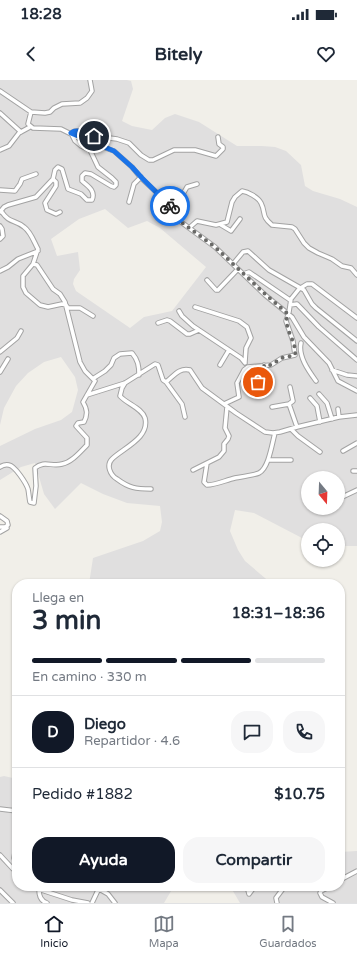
<!DOCTYPE html>
<html lang="es">
<meta charset="utf-8">
<style>
:root{--surface:#fff;--page:#f6f6f7;--text:#1f2937;--muted:#747a83;--line:#e0e1e3;--accent:#111827}
body{margin:0;font-family:"Varela Round",sans-serif;background:var(--page);color:var(--text);height:100vh;display:flex;flex-direction:column;font-size:15px;white-space:nowrap}
*{box-sizing:border-box;margin:0}
p{font-size:13px;color:var(--muted)}
.icon{flex:none;width:22px;height:22px;fill:none;stroke:currentColor;stroke-width:2;stroke-linecap:round;stroke-linejoin:round}
.map{position:relative;flex:1;overflow:hidden}
.sheet{position:absolute;left:12px;top:499px;width:333px;height:312px;display:flex;flex-direction:column;background:var(--surface);border-radius:16px;box-shadow:0 1px 3px #0004}
.sheet>*{flex:none}
.needle{width:26px;rotate:161deg}
.tools{position:absolute;left:301px;top:391px;display:grid;gap:8px}
.tools a{display:grid;place-items:center;width:44px;height:44px;border-radius:50%;background:var(--surface);box-shadow:0 1px 3px #0004;font-size:20px}
.pin{position:absolute;display:grid;place-items:center;width:34px;height:34px;color:#fff;margin:-17px;border:2px solid #fff;border-radius:50%;box-shadow:0 1px 4px #0007}
.courier{position:absolute;display:grid;place-items:center;width:40px;height:40px;margin:-20px;border:3px solid #1a73e8;border-radius:50%;background:#fff;color:#222;box-shadow:0 1px 5px #0007}
.summary em{font-style:normal;font-weight:700}
.summary div{display:flex;flex-direction:column-reverse}
.summary{display:flex;align-items:center;justify-content:space-between;height:68px;padding:0 20px}
h1{font-size:26px;font-weight:700;line-height:30px}
.bar{display:grid;grid-template-columns:repeat(4,1fr);gap:6px 4px;align-content:center;height:48px;padding:0 20px}
.bar i{height:5px;border-radius:3px;background:var(--line)}
.bar .selected{background:var(--accent)}
.bar p{grid-column:span 4}
.line{display:flex;align-items:center;gap:10px;padding:0 20px;border-top:1px solid var(--line)}
.line div{flex:1}
.round{display:grid;place-items:center;flex:none;width:42px;height:42px;border-radius:16px;background:var(--page)}
.primary-button{display:flex;gap:8px;margin-top:auto;padding:8px 20px}
.primary-button a{flex:1;height:46px;border-radius:16px;background:var(--accent);color:#fff;font-size:16px;font-weight:700;line-height:46px;text-align:center}
.primary-button a+a{background:var(--page);color:var(--text)}
.status{display:flex;justify-content:space-between;align-items:center;height:28px;padding:0 20px;background:var(--surface);direction:ltr}
.status svg{height:11px;fill:currentColor}
header{display:flex;justify-content:space-between;align-items:center;height:52px;padding:0 20px;background:var(--surface);font-size:18px;font-weight:700}
.dock{display:flex;justify-content:space-around;align-items:center;height:56px;border-top:1px solid var(--line);background:var(--surface);font-size:11px;color:var(--muted)}
.dock a{display:grid;justify-items:center;gap:2px}
.dock .selected{color:var(--accent)}
.map>svg:first-child{display:block}
.residential{fill:#e0dfdf;fill-rule:evenodd}
.lines{fill:none;stroke-linecap:round;stroke-linejoin:round}
.street-casing{stroke:#a3a3a3;stroke-width:5.5}
.street{stroke:#fff;stroke-width:3.5}
.done{stroke:#6a6a68;stroke-width:4;stroke-dasharray:0 7.2}
.route{stroke:#1a73e8;stroke-width:5}
</style>
<div class="status"><b>18:28</b><svg viewBox="0 0 49 12"><path d="M0 12V9h3v3zM5 12V6h3v6zM10 12V3h3v9zM15 12V0h3v12zM26 1h20v11H26zM47 4h2v5h-2z"/></svg></div>
<header><svg class="icon" aria-label="back" viewBox="0 0 24 24"><path d="M15 5l-7 7 7 7"/></svg>Bitely<svg class="icon" aria-label="heart" viewBox="0 0 24 24"><path d="M12 20l-8-8c-3-5 5-10 8-4 3-6 11-1 8 4z"/></svg></header>
<div class="map">
<svg width="357" height="823" viewBox="0 0 357 823">
<rect width="100%" height="100%" fill="#f1efe9"/>
<!-- residential -->
<path class="residential" d="M0 0H127L131 1 133 9 122 41 132 46 152 50 165 38 175 34 199 42 237 66H262L275 67 286 71 301 85 305 106 313 111 340 119 357 127V466H338V450H308V460L302 458 254 433 235 430 230 451 238 470 245 481 272 504H89L93 478 143 461 160 451 162 442 160 426 127 423 103 414 81 403 55 429 44 414 35 383 21 387 0 400V366L35 349 61 340 72 332 78 310 75 297 61 277 44 282 28 293 16 306 4 328 0 345ZM105 129 128 148 147 141 160 148 206 187 172 231 144 237 130 248 76 211 73 204 74 199 80 190 78 172 57 176 51 159 79 139ZM308 398H338V428H308Z
M4 696 17 699V806H174L164 823H0V697Z
M357 771V823H240L230 806H340V772Z"/>
<g class="lines">
<defs>
<path id="street" d="M0 11 31 32 45 33 50 32 54 28 62 24 80 23 87 18 92 11 90 0
M31 32 28 44 33 48 61 49 81 59 114 71 132 87 141 98 168 123 181 142 215 167 265 215 292 237 304 257 329 283 338 301 357 311
M0 33 21 52
M0 70 9 66 19 53 30 47
M53 99 56 102V106L45 123 47 130 56 134 60 132
M0 110 15 111 20 104 22 99 36 94
M129 122 134 104 141 97V98
M171 128 179 121 187 107 197 104
M1 131C10 144 14 139 24 147 31 152 34 162 38 169L33 184 23 196V207L26 213 40 225 48 227 62 224 66 225 68 228H80L93 236
M0 132 4 127 8 125 36 117 53 99 55 90 58 87 62 89 68 109 81 114 87 120H92C96 111 88 106 82 101V96L85 93 91 94 111 106 114 107 116 105V102L112 98 98 87 90 70 81 66 75 61 71 53 75 51H79L94 56 117 59 129 63 141 75 149 80H153L174 70H195L216 76 223 69V67L219 64 218 57
M221 145 231 151 240 139
M0 146 2 149 3 156 0 159
M189 148 197 141 216 145 227 142 232 122 235 117 242 111C248 112 258 117 261 123 266 133 261 136 272 145L292 147 295 149 304 163 309 168 318 173 332 179 342 186 351 188 357 195
M233 184 243 172 248 171 269 190 304 210 312 224 316 228 357 261
M0 191 8 187 18 179 38 171
M243 194 249 192 290 220
M207 200 216 210H218L238 189
M290 225 297 224 319 247 357 280
M195 227 239 241 247 247 251 258 246 268 245 282
M179 231 182 236 193 246 241 278 245 283
M158 243 167 240 170 241 187 254H190L199 250
M301 263C298 276 308 290 316 301
M0 272 17 258 21 251
M220 285 229 270
M332 290 347 295 357 296
M0 292 8 279
M94 298 105 291 111 285 114 278 120 274 132 273C138 280 139 286 139 295
M166 302 182 324 185 337
M258 302C268 297 265 295 264 285
M125 303 122 308 120 316C127 324 142 328 145 338 150 358 123 368 112 379 106 385 110 395 117 399 129 408 136 409 151 409
M319 314 327 323 332 339
M87 315 125 303 155 284 158 285 163 300 166 302C173 297 179 287 190 290L202 308 236 333 265 352 273 353 280 352 297 347 339 337 357 335
M310 318 317 326 320 342
M224 324 239 317 237 303 244 290 248 287 271 285 282 278 295 275 293 261 286 241 289 232 291 219 299 209 307 204H312L357 238
M289 324 297 347
M272 327 289 324 293 321 290 307
M338 329 339 337
M291 349 298 356 320 372
M343 371 357 363
M268 380H291
M207 383 204 402 207 405C216 405 226 400 235 398 241 397 255 395 259 393 269 388 272 363 275 353
M0 387C3 385 5 384 9 385 15 386 26 403 28 409 29 414 29 418 30 422L34 423 36 406 35 388C44 380 52 387 62 384 72 382 80 372 87 365V358L76 346 78 343 84 342C88 334 87 329 83 322L95 301 85 291 80 282 65 222 60 214 53 209 37 185 33 184
M193 390 219 377 224 371V364L228 359 229 356 225 348 227 327
M353 391H357
M338 419 357 410
M0 436 7 441 8 445 5 447H0
M0 452 7 448
M0 729 17 731
M17 760 14 778 17 787
M0 775 13 789H17
M340 800 357 791
M29 806 72 820 88 823
M94 806 108 814 115 823
M247 806 249 814 255 806
M331 806 321 811 320 813 322 817 333 823
M0 810 13 823
M39 810C39 816 41 821 47 823
M92 823 100 806
M277 823 276 818 285 806"/>
</defs>
<!-- street casing -->
<use href="#street" class="street-casing"/>
<!-- street -->
<use href="#street" class="street"/>
</g>
<g class="lines">
<!-- done -->
<path class="done" d="M170 126 181 142 215 167 266 215 288 234C282 247 297 261 295 275L282 278 271 285H264V299L258 302"/>
<!-- route -->
<path class="route" d="M94 56C86 54 78 48 71 53L114 71 132 87 142 98 170 126"/>
</g>
</svg>
<div class="tools">
<a><svg class="needle" viewBox="-14 -14 28 28"><path d="M0-13l5 13h-10z" fill="#e53935"/><path d="M0 13l5-13h-10z" fill="#747a83"/></svg></a>
<a><svg class="icon" aria-label="locate" viewBox="0 0 24 24"><circle cx="12" cy="12" r="6"/><path d="M12 2v4M12 18v4M2 12h4M18 12h4"/></svg></a>
</div>
<div class="pin" style="left:258px;top:302px;background:#ea580c"><svg class="icon" aria-label="bag" viewBox="0 0 24 24"><path d="M5 8h14l-1 12H6zM9 8a3 3 0 0 1 6 0"/></svg></div>
<div class="pin" style="left:94px;top:56px;background:#1f2937"><svg class="icon" aria-label="home" viewBox="0 0 24 24"><path d="M3 11l9-7 9 7M6 9v11h12V9"/></svg></div>
<div class="courier" style="left:170px;top:126px"><svg class="icon" aria-label="bike" viewBox="0 0 24 24"><circle cx="6" cy="16" r="4"/><circle cx="18" cy="16" r="4"/><path d="M6 16l4-8h5l3 8M10 8l3 8H6M13 5h3"/></svg></div>
<section class="sheet">
<div class="summary"><div><h1>3 min</h1><p>Llega en</p></div><em>18:31–18:36</em></div>
<div class="bar"><i class="selected"></i><i class="selected"></i><i class="selected"></i><i></i><p>En camino · 330 m</p></div>
<div class="line" style="height:72px"><b class="round" style="background:var(--accent);color:#fff">D</b><div><b>Diego</b><p>Repartidor · 4.6</p></div><a class="round"><svg class="icon" aria-label="chat" viewBox="0 0 24 24"><path d="M4 5h16v11H9l-5 4z"/></svg></a><a class="round"><svg class="icon" aria-label="phone" viewBox="0 0 24 24"><path d="M5 4h4l2 5-3 2q2 4 5 5l2-3 5 2v4C11 20 4 13 5 4z"/></svg></a></div>
<div class="line" style="height:52px"><div>Pedido #1882</div><b>$10.75</b></div>
<div class="primary-button"><a>Ayuda</a><a>Compartir</a></div>
</section>
</div>
<nav class="dock">
<a class="selected"><svg class="icon" aria-label="home" viewBox="0 0 24 24"><path d="M3 11l9-7 9 7M6 9v11h12V9"/></svg>Inicio</a>
<a><svg class="icon" aria-label="map" viewBox="0 0 24 24"><path d="M3 6l6-2 6 2 6-2v14l-6 2-6-2-6 2zM9 4v14M15 6v14"/></svg>Mapa</a>
<a><svg class="icon" aria-label="saved" viewBox="0 0 24 24"><path d="M7 4h10v16l-5-4-5 4z"/></svg>Guardados</a>
</nav>
